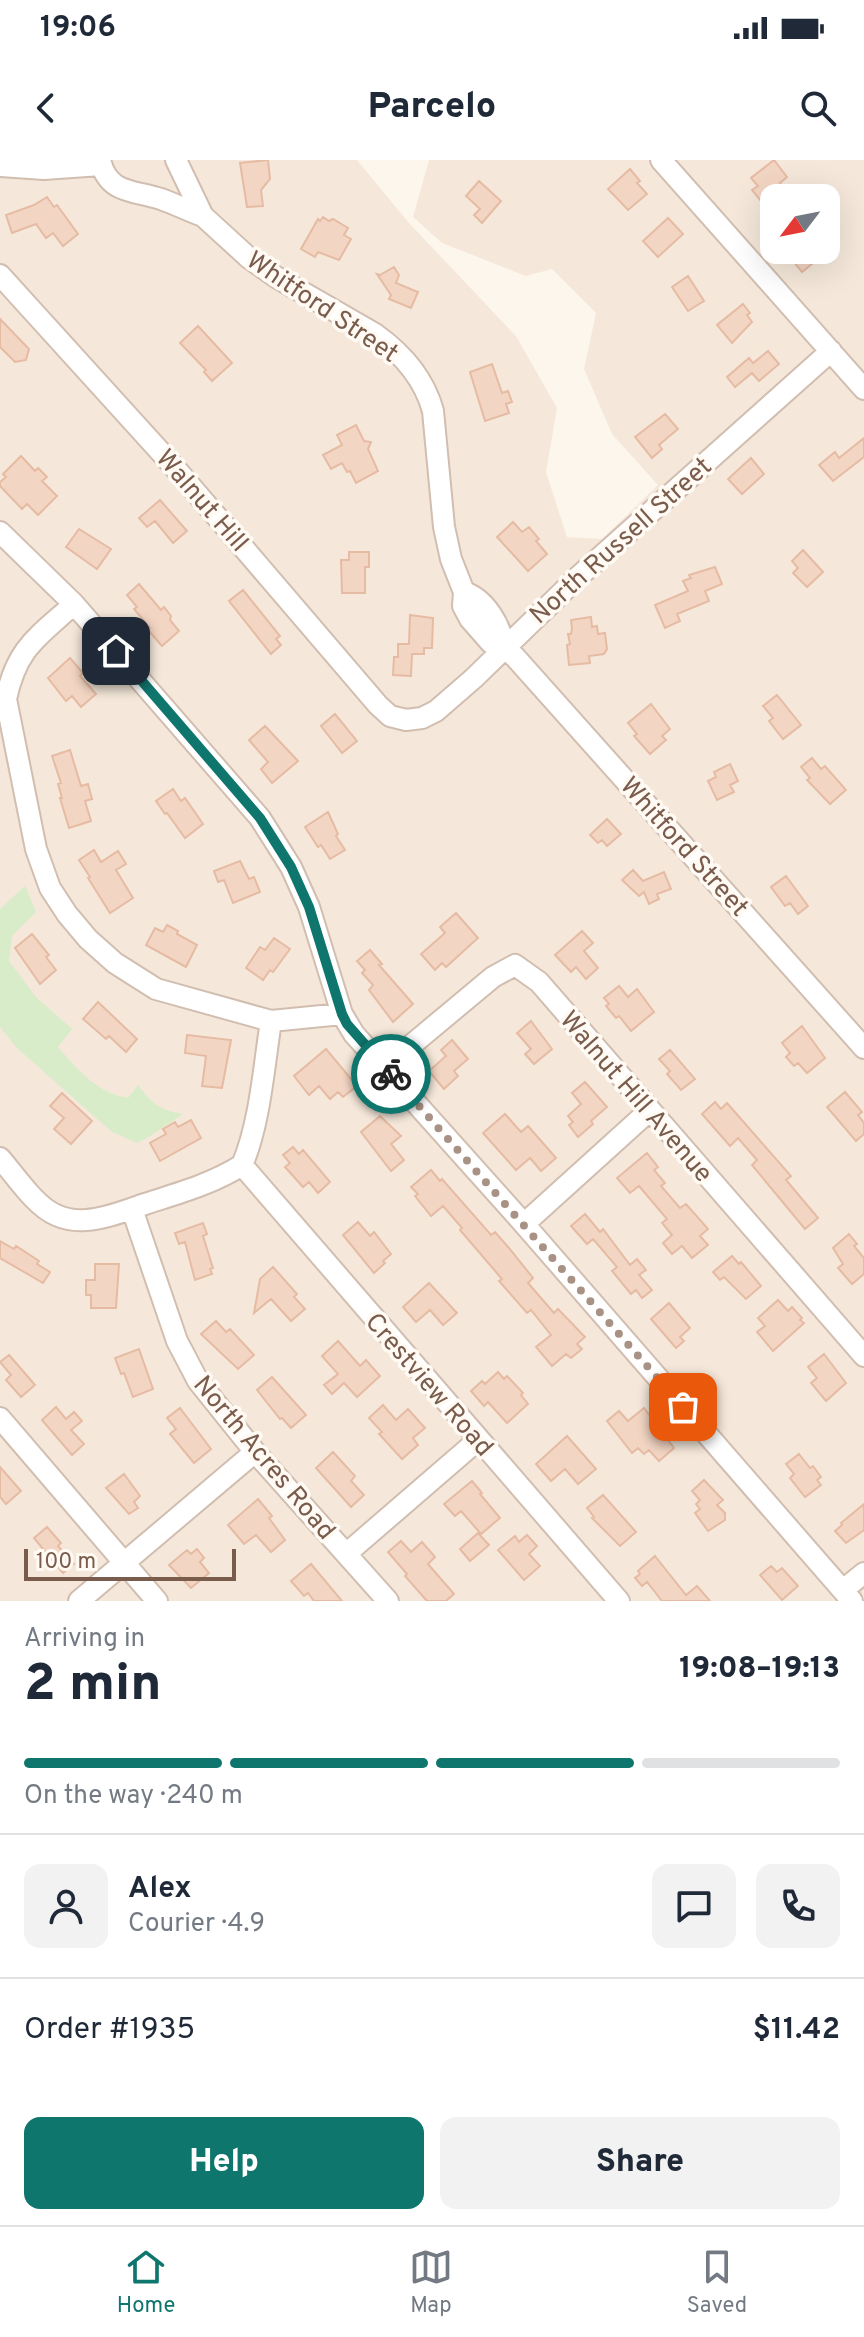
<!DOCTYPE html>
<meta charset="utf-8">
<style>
:root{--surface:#fff;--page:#f2f2f3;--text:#1f2937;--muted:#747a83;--line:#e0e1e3;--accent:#0f766e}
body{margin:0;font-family:Overpass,sans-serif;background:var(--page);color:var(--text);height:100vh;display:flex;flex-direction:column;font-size:30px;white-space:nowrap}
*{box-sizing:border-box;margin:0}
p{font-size:26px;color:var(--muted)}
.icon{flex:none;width:44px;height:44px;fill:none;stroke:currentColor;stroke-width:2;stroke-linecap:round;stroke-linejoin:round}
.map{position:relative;height:1441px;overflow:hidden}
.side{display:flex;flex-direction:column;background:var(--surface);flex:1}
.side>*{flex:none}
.needle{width:52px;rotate:238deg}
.buttons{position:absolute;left:760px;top:24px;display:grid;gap:16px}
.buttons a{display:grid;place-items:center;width:80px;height:80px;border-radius:16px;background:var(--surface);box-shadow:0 8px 32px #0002;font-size:40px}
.scale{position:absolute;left:24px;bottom:20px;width:212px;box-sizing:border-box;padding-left:8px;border:4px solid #7a5c4d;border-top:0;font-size:22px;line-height:28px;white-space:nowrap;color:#7a5c4d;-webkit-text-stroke:6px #fffaf3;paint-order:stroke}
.pin{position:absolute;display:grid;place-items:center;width:68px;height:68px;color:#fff;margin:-34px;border-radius:16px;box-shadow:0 4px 12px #0006}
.courier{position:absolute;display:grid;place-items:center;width:80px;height:80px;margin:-40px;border:6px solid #0f766e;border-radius:50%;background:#fff;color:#222;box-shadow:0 2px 10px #0007}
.summary em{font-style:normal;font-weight:800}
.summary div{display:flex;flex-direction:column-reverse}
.summary{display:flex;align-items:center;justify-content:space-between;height:136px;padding:0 24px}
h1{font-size:52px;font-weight:800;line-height:60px}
.bar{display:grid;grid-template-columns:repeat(4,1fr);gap:12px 8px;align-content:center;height:96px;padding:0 24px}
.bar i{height:10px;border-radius:6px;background:var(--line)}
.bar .active{background:var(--accent)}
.bar p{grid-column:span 4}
.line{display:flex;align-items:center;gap:20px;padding:0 24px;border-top:2px solid var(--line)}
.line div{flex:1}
.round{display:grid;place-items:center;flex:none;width:84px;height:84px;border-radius:16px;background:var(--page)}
.cta{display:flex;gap:16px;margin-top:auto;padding:16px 24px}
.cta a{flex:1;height:92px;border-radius:16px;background:var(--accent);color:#fff;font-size:32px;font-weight:800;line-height:92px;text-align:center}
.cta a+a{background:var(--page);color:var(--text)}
.status{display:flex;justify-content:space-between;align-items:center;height:56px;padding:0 40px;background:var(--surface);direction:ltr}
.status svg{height:22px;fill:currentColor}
header{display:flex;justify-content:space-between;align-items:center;height:104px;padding:0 24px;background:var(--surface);font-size:36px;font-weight:800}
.tab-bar{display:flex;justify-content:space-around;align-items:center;height:112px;border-top:2px solid var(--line);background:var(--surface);font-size:22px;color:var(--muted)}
.tab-bar a{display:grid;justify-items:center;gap:4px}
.tab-bar .active{color:var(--accent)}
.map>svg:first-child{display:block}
.residential{fill:#f5e8da;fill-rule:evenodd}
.green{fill:#d8ecc9}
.building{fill:#f3d5c3;stroke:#e6bba3;stroke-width:2}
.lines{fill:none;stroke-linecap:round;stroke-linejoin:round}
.minor-casing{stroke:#d1beb0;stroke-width:24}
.minor{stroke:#fff;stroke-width:20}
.done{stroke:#a89285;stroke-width:8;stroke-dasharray:0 14.4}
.route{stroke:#0f766e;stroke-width:10}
.labels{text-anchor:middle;stroke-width:7;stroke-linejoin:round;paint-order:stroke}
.street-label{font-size:26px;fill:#7a5c4d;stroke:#fffaf3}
</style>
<div class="status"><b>19:06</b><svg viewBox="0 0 49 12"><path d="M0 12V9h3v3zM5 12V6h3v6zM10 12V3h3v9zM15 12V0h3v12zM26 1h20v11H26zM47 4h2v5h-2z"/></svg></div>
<header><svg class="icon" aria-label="back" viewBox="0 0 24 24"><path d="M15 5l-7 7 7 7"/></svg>Parcelo<svg class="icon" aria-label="search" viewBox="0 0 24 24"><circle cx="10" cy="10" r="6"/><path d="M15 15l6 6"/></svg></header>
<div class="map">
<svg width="864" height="1441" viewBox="0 0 864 1441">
<rect width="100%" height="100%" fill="#fdf6ec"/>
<!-- residential -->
<path class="residential" d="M0 0H357L409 63 516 176 557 248 546 312 567 377 602 379 658 325 612 274 584 209 596 153 552 109 526 116 442 83 413 57 429 0H864V1441H0ZM774 38H826V90H774Z"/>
<!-- green -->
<path class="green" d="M25 726 36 752 12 776 9 801 36 837 72 869 58 887C77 909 97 933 128 938L138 925C151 943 160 950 183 954L147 978 137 983 112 972 17 888 0 867V749Z"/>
<!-- building -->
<path class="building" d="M268 0 270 19 261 30 263 46 247 47 240 3Z
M774 0 787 17 780 23 785 30 765 46 752 30 758 26 751 18Z
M630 9 640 21 637 23 647 34 628 50 608 29Z
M479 21 501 41 482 63 474 55 480 49 466 36Z
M47 37 54 47 57 45 78 74 63 86 53 73 46 78 36 64 12 73 6 55 34 45Z
M323 57 329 61 333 59 348 68 344 75 351 79 339 100 318 92 315 97 301 89 318 59 320 61Z
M668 58 683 74 658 97 643 81Z
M804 90H829L802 112 792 100Z
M394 107 399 115 396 123 418 132 411 148 389 139 391 135 377 114 380 115Z
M688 116 704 141 688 151 672 127Z
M743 144 750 153 747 155 752 162 732 183 717 165Z
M0 159 29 189 26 200 15 202 0 187Z
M198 166 232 203 212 221 204 212 206 210 180 183Z
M768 191 779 204 759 221 752 213 735 227 727 217 749 198 753 203Z
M492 204 502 233 508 231 512 242 506 244 509 253 485 261 470 212Z
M665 254 678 269 659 285 662 289 652 298 635 277Z
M356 265 364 281 371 282 368 289 378 311 356 323 350 311 347 312 342 303 331 309 323 295 342 285 337 275Z
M864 278V297L833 321 819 305 835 292 839 298Z
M21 296 35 311 38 308 47 317 42 321 57 336 38 355 27 344 22 349 0 326V322L6 317 3 314Z
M751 298 764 314 742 334 728 319Z
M160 340 187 371 173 383 155 361 147 367 139 358Z
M513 362 522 372 529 367 539 379 536 381 547 394 528 411 497 377Z
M79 369 111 389 97 409 66 387Z
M803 390 823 412 807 427 793 413 798 408 792 401Z
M349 392H369V407H365V433H342L341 400H349Z
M715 407 722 424 705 431 709 441 677 454 680 461 665 468 655 445 688 431 683 421 691 418 689 415Z
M139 424 161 450 164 447 171 456 170 460 179 471 162 486 148 470 150 468 134 449 137 447 127 435Z
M243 430 280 476 276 479 281 485 271 494 229 441Z
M410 455 433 458 432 488H424V494H412L411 516 393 515 394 497H398V484H409Z
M591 457 592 467 597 466 598 474 605 473 607 489 604 494 589 496 590 503 569 505 567 485 570 484 568 474H571L572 469 571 460Z
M70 498 83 513 80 516 96 534 81 547 72 536 66 541 48 518Z
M777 535 801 565 783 579 769 561 773 558 763 546Z
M651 544 670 569 662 576 666 580 650 594 634 576 637 574 628 563Z
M335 554 357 581 342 593 321 566Z
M265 566 298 601 272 623 261 609 268 602 249 580Z
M70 590 81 626 88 624 92 639 85 641 91 661 69 668 60 638H62L58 624 61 623 52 596Z
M812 598 821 609 825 606 846 630 830 644 807 620 810 618 801 607Z
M730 604 738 621 730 625 734 632 717 640 708 621 716 617 714 612Z
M173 629 181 641 185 638 203 664 185 678 167 653 165 654 156 641Z
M328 652 338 674 336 676 345 690 330 699 321 685 318 687 305 667Z
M607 659 621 674 607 686 602 680 598 683 590 675Z
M94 690 101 702 118 691 126 704 116 710 133 738 110 753 88 718 90 717 79 700Z
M240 701 249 719 254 717 260 732 233 743 224 720 218 722 214 711Z
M633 710 643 721 664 712 671 729 657 734 659 739 649 744 644 732 639 736 622 720Z
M786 716 808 746 798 754 790 743 785 746 771 727Z
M456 753 478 778 446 807 442 803 435 810 421 794 445 773 440 767Z
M167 765 178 771 177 774 197 785 186 807 146 785 155 768 163 772Z
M582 771 593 783 584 791 598 808 586 819 576 807 571 812 555 795Z
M32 774 49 795 46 797 56 810 40 824 15 788Z
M274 778 290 789 273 812 270 810 263 820 246 808 260 787 265 790Z
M370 790 382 804 379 805 413 844 393 862 369 830 373 825 362 813 365 810 357 801Z
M619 826 628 837 637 829 654 852 631 871 619 856 616 858 606 846 609 844 604 838Z
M98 842 137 879 126 892 109 876 106 879 83 859Z
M531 861 552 889 534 904 525 894 531 889 517 873Z
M802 866 825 898 807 913 798 903 794 906 786 897 790 893 782 883Z
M187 875 231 880 222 928 202 926 206 896 185 893Z
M452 880 468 899 454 911 458 916 444 929 429 911 446 896 441 890Z
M326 889 357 926 343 937 338 932 330 939 319 926 309 935 294 916Z
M670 890 695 919 681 930 667 914 670 911 659 899Z
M585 922 607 947 591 961 593 964 578 977 569 965 573 962 568 956 581 944 572 933Z
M845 932 862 952 858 955 864 963V974L856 981 827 947Z
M62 933 92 961 71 984 54 969 64 958 50 946Z
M715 942 721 949 727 943 791 1016 786 1020 818 1058 805 1069 752 1005 757 1000 738 978 730 986 702 954Z
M505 954 521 972 528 966 556 998 541 1011 530 998 516 1010 483 973Z
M380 956 401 976 391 984 404 1000 391 1011 361 972Z
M191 960 201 978 160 1001 150 983 166 974 163 969 175 962 178 967Z
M293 987 299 994 303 990 330 1022 318 1033 309 1022 303 1027 285 1007 290 1003 283 995Z
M647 993 658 1007 654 1010 665 1023 661 1026 680 1048 686 1044 708 1069 700 1076 708 1085 692 1098 682 1086 672 1094 663 1083 672 1075 662 1063 667 1059 639 1026 630 1033 617 1018Z
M431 1010 440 1021 442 1019 491 1075 495 1072 509 1088 533 1118 528 1123 554 1153 558 1149 585 1177 577 1184 582 1189 571 1198 566 1194 552 1206 536 1187 551 1175 531 1150 527 1153 499 1121 502 1119 460 1070 462 1068 443 1046 431 1056 415 1036 418 1034 411 1027Z
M585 1054 600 1072 603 1069 630 1105 637 1099 646 1110 639 1115 652 1130 642 1138 636 1130 631 1134 612 1111 617 1107 593 1079 587 1084 571 1066Z
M358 1062 370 1076 374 1072 391 1094 383 1101 385 1103 374 1113 343 1075Z
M203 1063 207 1074 203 1076 213 1108 210 1109 212 1114 195 1120 185 1082 179 1084 175 1073Z
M849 1074 857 1084 854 1086 864 1098V1114L852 1124 838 1108 843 1104 833 1088Z
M0 1081 14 1089 16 1086 39 1101 37 1104 50 1112 43 1123 0 1098Z
M732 1096 739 1104 741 1102 761 1126 746 1139 724 1117 720 1120 713 1112Z
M95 1104H119L116 1148H91V1135H86V1120H95Z
M273 1107 297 1134 294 1137 305 1149 291 1161 271 1139 254 1153 260 1119Z
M429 1123 457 1153 443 1165 430 1150 416 1162 403 1147Z
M778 1140 788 1151 792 1147 802 1158 800 1160 804 1163 773 1191 757 1172 765 1166 758 1158Z
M669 1143 690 1168 680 1177 684 1181 676 1188 651 1159Z
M216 1161 226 1172 230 1169 254 1195 238 1209 201 1174Z
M338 1181 360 1206 366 1200 380 1216 357 1237 344 1223 332 1234 324 1225 338 1214 322 1196Z
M139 1189 153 1229 133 1237 124 1213 121 1214 115 1198Z
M824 1194 846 1223 826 1241 811 1223 817 1218 808 1207Z
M9 1195 35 1225 21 1237 6 1220 11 1215 0 1202Z
M498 1212 504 1219 507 1216 523 1233 521 1235 528 1244 507 1263 488 1242 484 1246 471 1231 482 1221 485 1224Z
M272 1217 306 1255 291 1268 282 1258 280 1259 257 1230Z
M383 1245 396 1260 408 1249 425 1268 413 1278 418 1285 402 1299 379 1274 382 1272 369 1258Z
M56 1247 66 1259 74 1252 82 1261 71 1270 84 1284 72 1295 42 1260Z
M180 1248 211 1289 194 1303 170 1274 176 1269 167 1258Z
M644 1248 674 1288 659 1301 649 1290 644 1294 638 1288 632 1293 607 1261 619 1251 628 1261Z
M567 1276 596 1309 578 1324 565 1309 551 1321 536 1304Z
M333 1292 355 1316 351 1321 364 1335 351 1347 316 1308Z
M799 1294 810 1308 813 1306 821 1317 817 1320 821 1325 805 1337 790 1318 794 1314 786 1304Z
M0 1307 21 1331 6 1344 0 1337Z
M124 1314 140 1336 134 1342 138 1348 129 1354 106 1328Z
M704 1320 723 1340 717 1345 725 1353V1360L708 1371 695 1353 700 1349 696 1344 700 1340 692 1331Z
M472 1321 482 1333 480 1334 500 1358 481 1374 461 1351 455 1356 444 1344Z
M603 1335 636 1372 620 1386 592 1358 594 1357 587 1348Z
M258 1339 272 1356 269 1358 285 1380 271 1392 256 1375 244 1384 228 1365Z
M864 1344V1370L846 1383 835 1371 842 1365 841 1363Z
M47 1367 61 1383 58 1386 74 1404 63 1413 34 1378Z
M478 1373 489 1385 470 1401 460 1389Z
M527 1375 537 1386 529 1394 540 1406 524 1420 498 1390 515 1376 519 1382Z
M401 1381 411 1392 422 1382 435 1397 428 1404 454 1434 446 1441H427L405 1416 407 1414 388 1392Z
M197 1389 204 1398 200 1402 209 1413 191 1428 169 1405 187 1390 191 1394Z
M655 1396 686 1435 697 1426 710 1441H662L647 1422 642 1426 635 1418 640 1414 638 1411Z
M311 1404 342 1441H314L308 1433 304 1436 291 1421Z
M771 1406 777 1412 782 1408 798 1426 782 1440 760 1415Z"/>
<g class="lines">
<defs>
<path id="minor" d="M100 0C108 34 133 30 161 39 175 44 189 51 203 56L176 0
M661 0 864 229
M0 6 44 9 101 5
M203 56 249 98 276 117 375 174C403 194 424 218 433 251L444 367 451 399 464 432 463 446 470 459 491 483 504 487 515 497 864 888
M0 115 176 309 378 545 390 556 406 560 422 558 436 551 474 518 578 417 831 191
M0 372 74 444 260 658 291 707 309 747 342 854 354 874 524 1064 852 1441
M464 432C485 439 501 465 504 487
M74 444C38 477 17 487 6 539L36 689 50 728 67 754 88 779 115 803 156 829 271 861 342 854
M385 907 493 817 515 805 539 822 864 1196
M0 998C15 1015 35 1046 56 1055 65 1059 76 1061 86 1060 106 1059 127 1050 145 1044 179 1033 212 1024 242 1005
M242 1005 619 1441
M242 1005C260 964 264 905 271 861
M132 1049 177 1181 198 1221 255 1292 388 1441
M524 1064 650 950
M0 1258 157 1441
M346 1394 478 1280
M843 1430 864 1413
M79 1441 255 1292"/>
</defs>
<!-- minor casing -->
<use href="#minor" class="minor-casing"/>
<!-- minor -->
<use href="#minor" class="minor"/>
</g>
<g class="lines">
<!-- done -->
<path class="done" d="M391 914 683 1247"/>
<!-- route -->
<path class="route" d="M116 491 260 658 291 707 309 747 342 854 347 864 391 914"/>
</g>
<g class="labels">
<!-- street labels -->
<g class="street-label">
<text transform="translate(323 146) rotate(34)" y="9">Whitford Street</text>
<text transform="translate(203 340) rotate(49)" y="9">Walnut Hill</text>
<text transform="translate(620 380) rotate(-42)" y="9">North Russell Street</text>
<text transform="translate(685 686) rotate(48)" y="9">Whitford Street</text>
<text transform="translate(637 936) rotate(49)" y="9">Walnut Hill Avenue</text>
<text transform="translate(430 1224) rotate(49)" y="9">Crestview Road</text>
<text transform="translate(265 1297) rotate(50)" y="9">North Acres Road</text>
</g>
</g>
</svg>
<div class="buttons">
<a><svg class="needle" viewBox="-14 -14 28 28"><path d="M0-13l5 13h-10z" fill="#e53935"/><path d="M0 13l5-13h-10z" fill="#747a83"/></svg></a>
</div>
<div class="scale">100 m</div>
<div class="pin" style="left:683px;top:1247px;background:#ea580c"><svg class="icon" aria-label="bag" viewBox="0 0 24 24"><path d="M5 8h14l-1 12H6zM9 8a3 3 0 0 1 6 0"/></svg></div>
<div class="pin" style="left:116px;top:491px;background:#1f2937"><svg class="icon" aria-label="home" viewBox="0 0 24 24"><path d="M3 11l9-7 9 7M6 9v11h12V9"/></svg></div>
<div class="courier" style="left:391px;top:914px"><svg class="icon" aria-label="bike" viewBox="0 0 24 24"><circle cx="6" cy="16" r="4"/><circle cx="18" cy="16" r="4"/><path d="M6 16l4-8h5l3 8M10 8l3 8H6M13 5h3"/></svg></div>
</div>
<section class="side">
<div class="summary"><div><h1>2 min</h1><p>Arriving in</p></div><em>19:08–19:13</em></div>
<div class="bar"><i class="active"></i><i class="active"></i><i class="active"></i><i></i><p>On the way · 240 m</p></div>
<div class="line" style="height:144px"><a class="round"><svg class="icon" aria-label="person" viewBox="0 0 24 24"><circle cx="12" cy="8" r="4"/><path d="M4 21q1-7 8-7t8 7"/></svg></a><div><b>Alex</b><p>Courier · 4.9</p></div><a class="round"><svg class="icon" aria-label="chat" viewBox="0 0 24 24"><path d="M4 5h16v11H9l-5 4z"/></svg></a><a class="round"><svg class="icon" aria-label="phone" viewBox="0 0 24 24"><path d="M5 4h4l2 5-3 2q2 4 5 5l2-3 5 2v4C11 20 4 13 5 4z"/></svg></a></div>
<div class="line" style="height:104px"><div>Order #1935</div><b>$11.42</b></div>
<div class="cta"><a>Help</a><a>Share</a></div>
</section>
<nav class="tab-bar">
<a class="active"><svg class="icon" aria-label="home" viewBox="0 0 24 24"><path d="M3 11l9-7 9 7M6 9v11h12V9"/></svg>Home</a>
<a><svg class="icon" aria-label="map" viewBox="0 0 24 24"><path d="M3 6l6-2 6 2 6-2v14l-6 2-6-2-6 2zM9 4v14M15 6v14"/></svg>Map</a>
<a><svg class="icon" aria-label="saved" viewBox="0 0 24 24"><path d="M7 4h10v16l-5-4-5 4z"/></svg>Saved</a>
</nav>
